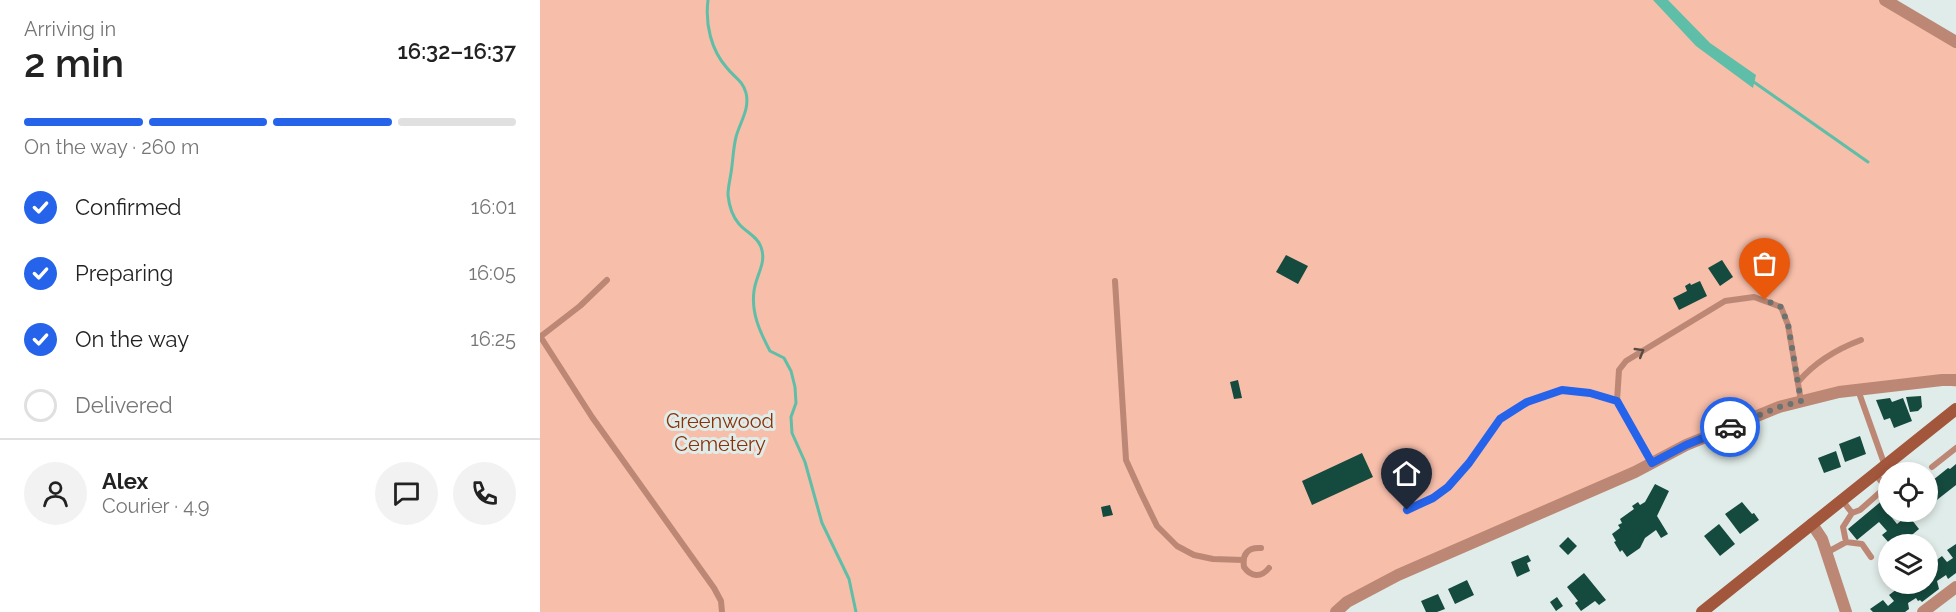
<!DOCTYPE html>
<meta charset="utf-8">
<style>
:root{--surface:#fff;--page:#f2f2f2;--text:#222;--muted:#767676;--line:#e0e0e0;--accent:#2563eb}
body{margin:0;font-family:Raleway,sans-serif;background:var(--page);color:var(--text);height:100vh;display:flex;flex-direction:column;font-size:22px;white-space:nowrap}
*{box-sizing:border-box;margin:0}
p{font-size:20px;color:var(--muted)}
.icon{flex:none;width:33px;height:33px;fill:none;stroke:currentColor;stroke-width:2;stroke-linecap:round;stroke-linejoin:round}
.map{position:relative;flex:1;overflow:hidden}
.sheet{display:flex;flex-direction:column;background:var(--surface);width:540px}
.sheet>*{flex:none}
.tools{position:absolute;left:1338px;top:462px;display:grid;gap:12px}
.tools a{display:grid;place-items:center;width:60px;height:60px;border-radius:50%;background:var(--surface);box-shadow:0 3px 9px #0003;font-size:30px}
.pin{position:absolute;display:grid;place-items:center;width:51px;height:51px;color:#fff;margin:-62px -26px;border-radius:50% 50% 50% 0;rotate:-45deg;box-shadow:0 0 6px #0007}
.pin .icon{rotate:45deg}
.courier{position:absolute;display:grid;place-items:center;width:60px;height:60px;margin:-30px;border:4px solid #2563eb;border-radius:50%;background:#fff;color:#222;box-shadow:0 2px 8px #0007}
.head em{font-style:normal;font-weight:600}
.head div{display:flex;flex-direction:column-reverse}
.head{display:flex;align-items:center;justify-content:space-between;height:102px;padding:0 24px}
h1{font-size:39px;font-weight:600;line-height:45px}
.bar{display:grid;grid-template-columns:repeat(4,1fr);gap:9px 6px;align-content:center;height:72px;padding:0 24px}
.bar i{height:8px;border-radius:4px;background:var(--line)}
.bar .selected{background:var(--accent)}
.bar p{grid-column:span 4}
.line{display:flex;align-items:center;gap:15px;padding:0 24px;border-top:2px solid var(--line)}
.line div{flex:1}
.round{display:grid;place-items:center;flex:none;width:63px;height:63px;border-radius:32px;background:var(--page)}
ol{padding:0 24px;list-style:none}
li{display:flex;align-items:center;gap:18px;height:66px}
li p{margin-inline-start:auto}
li .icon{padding:6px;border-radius:50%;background:var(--accent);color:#fff;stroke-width:4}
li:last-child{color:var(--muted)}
li i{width:33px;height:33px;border:3px solid var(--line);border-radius:50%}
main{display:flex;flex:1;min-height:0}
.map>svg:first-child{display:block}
.green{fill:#f7beaa}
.water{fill:#5ebea7}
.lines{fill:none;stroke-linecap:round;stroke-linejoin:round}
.stream{stroke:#5ebea7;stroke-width:3}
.building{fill:#154a3f}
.service{stroke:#bc8774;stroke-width:6}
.minor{stroke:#bc8774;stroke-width:12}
.secondary{stroke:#a2563b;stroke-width:12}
.oneway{stroke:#574b44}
.done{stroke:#6b7270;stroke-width:6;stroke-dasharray:0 10.8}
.route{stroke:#2563eb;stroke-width:8}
.labels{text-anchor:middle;stroke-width:6;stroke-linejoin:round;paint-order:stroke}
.park-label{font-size:20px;fill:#89310a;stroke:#e0ece9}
</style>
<main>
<section class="sheet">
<div class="head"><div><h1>2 min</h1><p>Arriving in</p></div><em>16:32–16:37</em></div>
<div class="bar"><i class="selected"></i><i class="selected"></i><i class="selected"></i><i></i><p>On the way · 260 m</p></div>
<ol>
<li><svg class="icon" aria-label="check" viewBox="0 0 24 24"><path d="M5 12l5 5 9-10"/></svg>Confirmed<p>16:01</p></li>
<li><svg class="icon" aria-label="check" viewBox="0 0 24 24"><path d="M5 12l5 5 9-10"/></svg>Preparing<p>16:05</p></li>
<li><svg class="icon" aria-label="check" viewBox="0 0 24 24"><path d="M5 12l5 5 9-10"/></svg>On the way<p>16:25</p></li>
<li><i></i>Delivered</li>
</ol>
<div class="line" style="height:108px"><a class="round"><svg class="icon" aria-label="person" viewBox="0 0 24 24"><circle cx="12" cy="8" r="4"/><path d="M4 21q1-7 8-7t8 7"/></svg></a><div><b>Alex</b><p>Courier · 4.9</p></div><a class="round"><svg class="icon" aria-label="chat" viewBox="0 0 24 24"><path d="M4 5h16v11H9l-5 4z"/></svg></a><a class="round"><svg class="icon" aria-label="phone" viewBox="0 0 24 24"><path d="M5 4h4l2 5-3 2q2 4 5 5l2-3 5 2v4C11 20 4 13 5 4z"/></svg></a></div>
</section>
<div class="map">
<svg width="1416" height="612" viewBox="0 0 1416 612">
<rect width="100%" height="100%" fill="#e0ece9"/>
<!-- green -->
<path class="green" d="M0 0H1340L1416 43V387L1400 384H1342L1200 423 823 595 803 612H0Z"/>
<!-- water -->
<path class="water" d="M1113 0H1128L1170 43 1216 75 1213 88 1156 46Z"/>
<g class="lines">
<!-- stream -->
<path class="stream" d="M168 0C165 24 171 50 187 68 194 77 203 81 206 93 210 109 200 122 196 137 193 149 193 161 191 173 190 180 188 187 188 195 189 205 193 217 199 224 207 233 217 236 221 247 227 263 216 275 214 291 211 313 220 332 230 351L244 358 251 371 255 387 256 403 251 417 252 433 265 462 282 523 309 579 316 612
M1211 80 1328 162"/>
</g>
<!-- building -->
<path class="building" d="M746 255 768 266 758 284 736 272Z
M1182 260 1193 277 1180 286 1168 268Z
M1160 281 1167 296 1139 310 1133 298 1147 291 1145 286 1150 283 1151 285Z
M698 380 702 398 694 399 690 382Z
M1381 396 1382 407 1378 411 1370 412 1366 397Z
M1350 398 1352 402 1363 398 1372 421 1354 428 1350 418 1344 420 1336 400Z
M1320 436 1326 454 1305 462 1299 444Z
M1296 451 1301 467 1284 473 1278 458Z
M822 453 833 477 772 505 762 481Z
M1416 464V485L1393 503 1388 496V484L1408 468 1410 469Z
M1115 484 1129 491 1117 516 1128 534 1121 538 1116 530 1105 538 1100 548 1087 557 1082 550 1080 552 1074 542 1076 541 1072 534 1080 528 1078 525 1082 523 1080 519 1094 509 1092 506 1098 502 1100 505 1105 502Z
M1344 499 1348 504V512H1351L1349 514 1357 524 1368 515 1379 529 1361 544H1350L1342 535 1347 531 1339 522 1317 540 1308 529Z
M1202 502 1212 514 1214 513 1219 520 1200 534 1185 514Z
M570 505 573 515 563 517 561 507Z
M1179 524 1195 544 1180 556 1164 536Z
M1028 537 1037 546 1028 555 1019 546Z
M1416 544V573L1408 579 1406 575 1397 581 1399 589 1382 602 1380 600 1378 601 1376 598 1368 603 1369 609 1365 612H1333L1330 609 1343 600 1348 606 1354 601 1349 595 1361 586 1363 589 1371 584H1376L1379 587 1388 584V570L1391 567 1390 565 1402 556 1407 562 1413 558 1407 550Z
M988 555 991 561 987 563 990 571 977 577 971 562Z
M1044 573 1066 600 1059 605 1055 601 1041 611 1035 603 1038 601 1027 587Z
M927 580 934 595 915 604 908 589Z
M898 594 905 609 897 612H886L881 601Z
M1017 597 1023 606 1016 611 1010 602Z"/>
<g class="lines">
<!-- service -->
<path class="service" d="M575 281 586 460 601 493 617 526 637 546 654 555 673 559 703 560
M0 336 52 417 174 588 181 601 182 612
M0 337 40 306 67 280
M1258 382C1275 362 1297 349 1321 340
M1318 390 1345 466
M1077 401 1079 370 1086 361 1185 301 1214 297 1241 307 1248 325 1261 401
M1392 467 1416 448
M853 489C865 488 868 496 873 506
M867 510 873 506 893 498 908 487 929 463 960 419 987 402 1022 390 1049 393 1077 401 1112 463
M1312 513 1320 510 1346 487 1335 474
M1306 542 1322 544 1331 557
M721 548C708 547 702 554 704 567 711 577 721 578 729 568
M1286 553 1306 542 1303 527 1312 513 1302 500"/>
<!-- minor -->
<path class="minor" d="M1345 0 1416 42
M1272 524 1282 539 1306 612
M796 612 807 602 858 575 1095 472 1146 445 1239 407 1299 392 1402 380H1416
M1383 612 1416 587"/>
<!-- secondary -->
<path class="secondary" d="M1162 612 1416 409"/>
</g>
<!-- one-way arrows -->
<defs><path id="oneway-chevron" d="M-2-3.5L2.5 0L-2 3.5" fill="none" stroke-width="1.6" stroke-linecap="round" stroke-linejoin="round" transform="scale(1.5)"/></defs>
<use class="oneway" href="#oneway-chevron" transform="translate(1100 352) rotate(-31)"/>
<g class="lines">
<!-- done -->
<path class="done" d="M1190 427 1239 407 1261 401 1248 324 1241 307 1225 300"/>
<!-- route -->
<path class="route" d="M867 510 893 498 908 487 929 463 960 419 987 402 1022 390 1050 393 1077 401 1112 463 1146 445 1190 427"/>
</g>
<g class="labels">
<!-- park labels -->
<g class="park-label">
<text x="180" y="428">Greenwood<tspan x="180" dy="23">Cemetery</tspan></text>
</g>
</g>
</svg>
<div class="tools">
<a><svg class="icon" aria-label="locate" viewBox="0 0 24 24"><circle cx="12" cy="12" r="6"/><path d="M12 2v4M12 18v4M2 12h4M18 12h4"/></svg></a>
<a><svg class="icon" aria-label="layers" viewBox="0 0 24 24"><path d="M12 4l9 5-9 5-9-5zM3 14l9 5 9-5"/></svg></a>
</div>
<div class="pin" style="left:1225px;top:300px;background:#ea580c"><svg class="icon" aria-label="bag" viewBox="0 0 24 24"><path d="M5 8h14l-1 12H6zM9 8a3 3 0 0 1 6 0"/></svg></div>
<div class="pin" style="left:867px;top:510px;background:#1f2937"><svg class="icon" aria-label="home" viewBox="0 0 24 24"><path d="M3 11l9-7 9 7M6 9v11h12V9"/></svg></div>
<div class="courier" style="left:1190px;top:427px"><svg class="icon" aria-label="car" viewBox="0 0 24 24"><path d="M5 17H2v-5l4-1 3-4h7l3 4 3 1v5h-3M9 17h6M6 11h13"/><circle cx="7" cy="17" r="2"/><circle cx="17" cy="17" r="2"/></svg></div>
</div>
</main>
